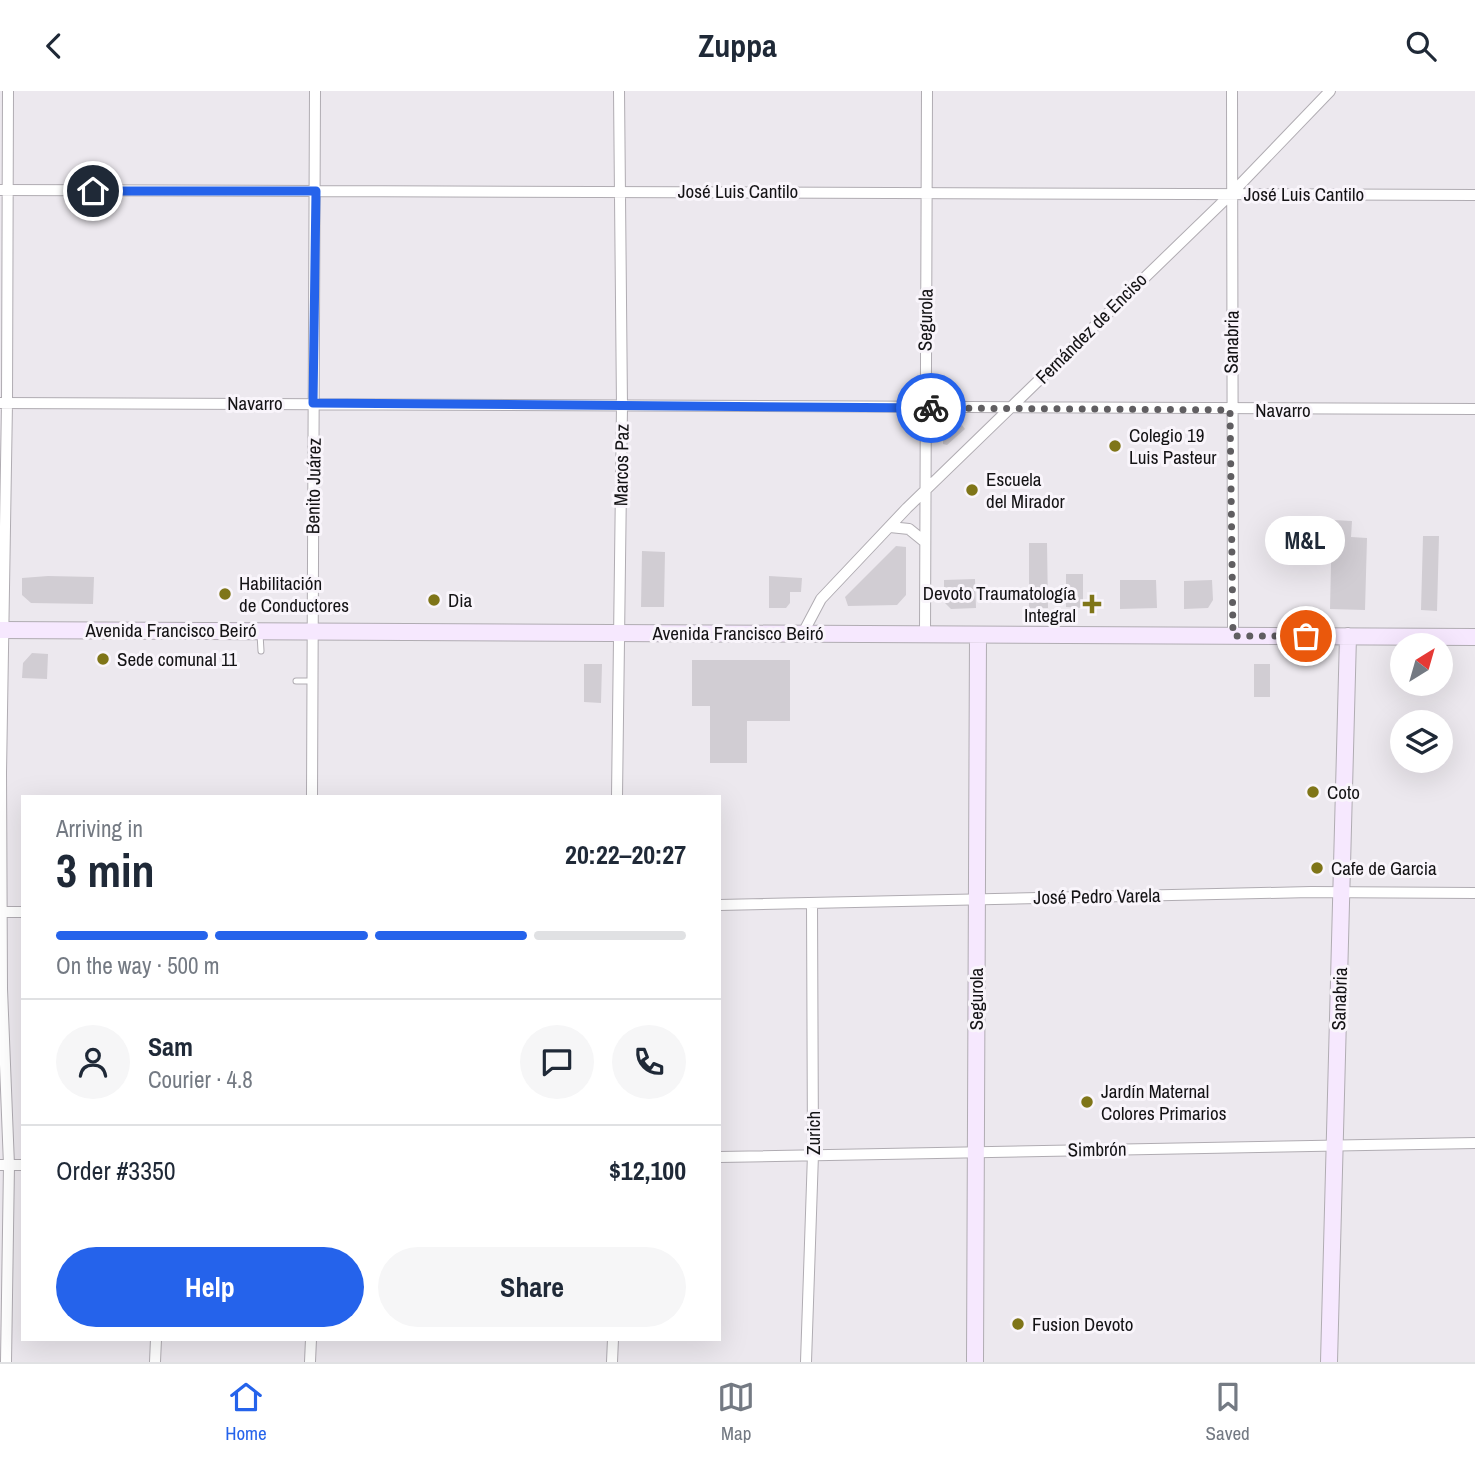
<!DOCTYPE html>
<meta charset="utf-8">
<style>
:root{--surface:#fff;--page:#f6f6f7;--text:#1f2937;--muted:#747a83;--line:#e0e1e3;--accent:#2563eb}
body{margin:0;font-family:"Archivo Narrow",sans-serif;background:var(--page);color:var(--text);height:100vh;display:flex;flex-direction:column;font-size:26px;white-space:nowrap}
*{box-sizing:border-box;margin:0}
p{font-size:23px;color:var(--muted)}
.icon{flex:none;width:38px;height:38px;fill:none;stroke:currentColor;stroke-width:2;stroke-linecap:round;stroke-linejoin:round}
.map{position:relative;flex:1;overflow:hidden}
.side{position:absolute;left:21px;top:704px;width:700px;height:546px;display:flex;flex-direction:column;background:var(--surface);border-radius:0px;box-shadow:0 7px 28px #0002}
.side>*{flex:none}
.needle{width:46px;rotate:37deg}
.tools{position:absolute;left:1390px;top:542px;display:grid;gap:14px}
.tools a{display:grid;place-items:center;width:63px;height:63px;border-radius:50%;background:var(--surface);box-shadow:0 7px 28px #0002;font-size:35px}
.pin{position:absolute;display:grid;place-items:center;width:60px;height:60px;color:#fff;margin:-30px;border:4px solid #fff;border-radius:50%;box-shadow:0 2px 7px #0007}
.courier{position:absolute;display:grid;place-items:center;width:70px;height:70px;margin:-35px;border:5px solid #2563eb;border-radius:50%;background:#fff;color:#222;box-shadow:0 2px 9px #0007}
.bubble{position:absolute;height:49px;border-radius:24px;background:var(--surface);box-shadow:0 7px 28px #0002;font-size:23px;font-weight:800;line-height:49px;text-align:center}
.headline em{font-style:normal;font-weight:800}
.headline div{display:flex;flex-direction:column-reverse}
.headline{display:flex;align-items:center;justify-content:space-between;height:119px;padding:0 35px}
h1{font-size:46px;font-weight:800;line-height:52px}
.bar{display:grid;grid-template-columns:repeat(4,1fr);gap:10px 7px;align-content:center;height:84px;padding:0 35px}
.bar i{height:9px;border-radius:5px;background:var(--line)}
.bar .on{background:var(--accent)}
.bar p{grid-column:span 4}
.line{display:flex;align-items:center;gap:18px;padding:0 35px;border-top:2px solid var(--line)}
.line div{flex:1}
.round{display:grid;place-items:center;flex:none;width:74px;height:74px;border-radius:37px;background:var(--page)}
.button{display:flex;gap:14px;margin-top:auto;padding:14px 35px}
.button a{flex:1;height:80px;border-radius:42px;background:var(--accent);color:#fff;font-size:28px;font-weight:800;line-height:80px;text-align:center}
.button a+a{background:var(--page);color:var(--text)}
header{display:flex;justify-content:space-between;align-items:center;height:91px;padding:0 35px;background:var(--surface);font-size:32px;font-weight:800}
.tabs{display:flex;justify-content:space-around;align-items:center;height:98px;border-top:2px solid var(--line);background:var(--surface);font-size:19px;color:var(--muted)}
.tabs a{display:grid;justify-items:center;gap:4px}
.tabs .on{color:var(--accent)}
.map>svg:first-child{display:block}
.building{fill:#d1cdd3}
.lines{fill:none;stroke-linecap:round;stroke-linejoin:round}
.lane-casing{stroke:#b0acb2;stroke-width:7}
.street-casing{stroke:#b0acb2;stroke-width:12}
.secondary-casing{stroke:#b0acb2;stroke-width:18}
.lane{stroke:#fff;stroke-width:5}
.street{stroke:#fff;stroke-width:10}
.secondary{stroke:#f6e8fe;stroke-width:16}
.done{stroke:#605e61;stroke-width:7;stroke-dasharray:0 12.6}
.route{stroke:#2563eb;stroke-width:9}
.poi-dot{fill:#7f7518;stroke:#f9f5fb;stroke-width:2.5}
.labels{text-anchor:middle;stroke-width:6;stroke-linejoin:round;paint-order:stroke}
.street-label{font-size:19px;fill:#141315;stroke:#f9f5fb}
.poi-label{font-size:19px;fill:#141315;stroke:#f9f5fb;text-anchor:start}
</style>
<header><svg class="icon" aria-label="back" viewBox="0 0 24 24"><path d="M15 5l-7 7 7 7"/></svg>Zuppa<svg class="icon" aria-label="search" viewBox="0 0 24 24"><circle cx="10" cy="10" r="6"/><path d="M15 15l6 6"/></svg></header>
<div class="map">
<svg width="1475" height="1271" viewBox="0 0 1475 1271">
<rect width="100%" height="100%" fill="#ece8ee"/>
<!-- building -->
<path class="building" d="M948 334H962L965 338 947 354 943 353V339Z
M1332 429 1352 430 1351 446 1367 447 1365 519 1330 518Z
M1423 445H1439L1437 520 1421 519Z
M1029 452H1047L1048 517H1029Z
M896 455 906 456V504L897 514 848 515 845 506Z
M642 460 665 461 664 516H641Z
M1066 483H1083V517L1066 516Z
M48 485 94 486 93 513 31 512 22 504V487Z
M769 485 802 487 801 501H790V512L786 517H769Z
M975 488 976 517 951 518 944 511V489Z
M1120 489H1156L1157 517 1120 518Z
M1212 489 1213 509 1208 517 1184 518V490Z
M32 562 48 563 47 588 22 587 23 572Z
M692 569H790V630H747V672H710V615H692Z
M584 573H602L601 612 584 611Z
M1254 573H1270V606H1254Z"/>
<g class="lines">
<defs>
<path id="lane" d="M260 543 261 560
M296 590H311"/>
<path id="street" d="M1232 0 1233 545
M0 99 1475 104
M0 312 1475 318
M890 436 909 438 925 451
M803 542 821 508 907 417 1232 102 1330 0
M925 543 927 0
M312 705 315 0
M617 705 622 315 619 0
M719 814 1311 801 1475 802
M0 821H23
M719 1066 1475 1052
M0 1074H23
M6 1271 9 1074 2 898 1 682 7 312 8 0
M155 1271 156 1248
M310 1271 311 1248
M612 1271 613 1248
M806 1271 813 1063 812 812"/>
<path id="secondary" d="M0 539 1475 546
M975 1271 978 544
M1329 1271 1348 545"/>
</defs>
<!-- lane casing -->
<use href="#lane" class="lane-casing"/>
<!-- street casing -->
<use href="#street" class="street-casing"/>
<!-- secondary casing -->
<use href="#secondary" class="secondary-casing"/>
<!-- lane -->
<use href="#lane" class="lane"/>
<!-- street -->
<use href="#street" class="street"/>
<!-- secondary -->
<use href="#secondary" class="secondary"/>
</g>
<g class="lines">
<!-- done -->
<path class="done" d="M931 317 1230 319 1233 545H1306"/>
<!-- route -->
<path class="route" d="M93 100H316L313 312 931 317"/>
</g>
<!-- markers -->
<g class="poi-dot">
<circle cx="1115" cy="355" r="7"/>
<circle cx="972" cy="399" r="7"/>
<circle cx="225" cy="503" r="7"/>
<circle cx="434" cy="509" r="7"/>
<path d="M1088.5 502.5h7v7h7v7h-7v7h-7v-7h-7v-7h7z"/>
<circle cx="103" cy="568" r="7"/>
<circle cx="1313" cy="701" r="7"/>
<circle cx="1317" cy="777" r="7"/>
<circle cx="1087" cy="1011" r="7"/>
<circle cx="1018" cy="1233" r="7"/>
</g>
<g class="labels">
<!-- street labels -->
<g class="street-label">
<text x="738" y="107">José Luis Cantilo</text>
<text x="1304" y="110">José Luis Cantilo</text>
<text transform="translate(925 229) rotate(-89)" y="7">Segurola</text>
<text transform="translate(1091 237) rotate(-45)" y="7">Fernández de Enciso</text>
<text transform="translate(1231 251) rotate(-89)" y="7">Sanabria</text>
<text x="255" y="319">Navarro</text>
<text x="1283" y="326">Navarro</text>
<text transform="translate(621 374) rotate(-89)" y="7">Marcos Paz</text>
<text transform="translate(313 395) rotate(-89)" y="7">Benito Juárez</text>
<text x="171" y="546">Avenida Francisco Beiró</text>
<text x="738" y="549">Avenida Francisco Beiró</text>
<text transform="translate(1097 805) rotate(-1)" y="7">José Pedro Varela</text>
<text transform="translate(976 908) rotate(-90)" y="7">Segurola</text>
<text transform="translate(1339 908) rotate(-88)" y="7">Sanabria</text>
<text transform="translate(813 1042) rotate(-90)" y="7">Zurich</text>
<text transform="translate(1097 1058) rotate(-1)" y="7">Simbrón</text>
</g>
<!-- poi labels -->
<g class="poi-label">
<text x="1129" y="351">Colegio 19<tspan x="1129" dy="22">Luis Pasteur</tspan></text>
<text x="986" y="395">Escuela<tspan x="986" dy="22">del Mirador</tspan></text>
<text x="239" y="499">Habilitación<tspan x="239" dy="22">de Conductores</tspan></text>
<text x="1076" y="509" text-anchor="end">Devoto Traumatología<tspan x="1076" dy="22">Integral</tspan></text>
<text x="448" y="516">Dia</text>
<text x="117" y="575">Sede comunal 11</text>
<text x="1327" y="708">Coto</text>
<text x="1331" y="784">Cafe de Garcia</text>
<text x="1101" y="1007">Jardín Maternal<tspan x="1101" dy="22">Colores Primarios</tspan></text>
<text x="1032" y="1240">Fusion Devoto</text>
</g>
</g>
</svg>
<div class="tools">
<a><svg class="needle" viewBox="-14 -14 28 28"><path d="M0-13l5 13h-10z" fill="#e53935"/><path d="M0 13l5-13h-10z" fill="#747a83"/></svg></a>
<a><svg class="icon" aria-label="layers" viewBox="0 0 24 24"><path d="M12 4l9 5-9 5-9-5zM3 14l9 5 9-5"/></svg></a>
</div>
<div class="pin" style="left:1306px;top:545px;background:#ea580c"><svg class="icon" aria-label="bag" viewBox="0 0 24 24"><path d="M5 8h14l-1 12H6zM9 8a3 3 0 0 1 6 0"/></svg></div>
<div class="pin" style="left:93px;top:100px;background:#1f2937"><svg class="icon" aria-label="home" viewBox="0 0 24 24"><path d="M3 11l9-7 9 7M6 9v11h12V9"/></svg></div>
<div class="courier" style="left:931px;top:317px"><svg class="icon" aria-label="bike" viewBox="0 0 24 24"><circle cx="6" cy="16" r="4"/><circle cx="18" cy="16" r="4"/><path d="M6 16l4-8h5l3 8M10 8l3 8H6M13 5h3"/></svg></div>
<div class="bubble" style="left:1265px;top:425px;width:80px">M&amp;L</div>
<section class="side">
<div class="headline"><div><h1>3 min</h1><p>Arriving in</p></div><em>20:22–20:27</em></div>
<div class="bar"><i class="on"></i><i class="on"></i><i class="on"></i><i></i><p>On the way · 500 m</p></div>
<div class="line" style="height:126px"><a class="round"><svg class="icon" aria-label="person" viewBox="0 0 24 24"><circle cx="12" cy="8" r="4"/><path d="M4 21q1-7 8-7t8 7"/></svg></a><div><b>Sam</b><p>Courier · 4.8</p></div><a class="round"><svg class="icon" aria-label="chat" viewBox="0 0 24 24"><path d="M4 5h16v11H9l-5 4z"/></svg></a><a class="round"><svg class="icon" aria-label="phone" viewBox="0 0 24 24"><path d="M5 4h4l2 5-3 2q2 4 5 5l2-3 5 2v4C11 20 4 13 5 4z"/></svg></a></div>
<div class="line" style="height:91px"><div>Order #3350</div><b>$12,100</b></div>
<div class="button"><a>Help</a><a>Share</a></div>
</section>
</div>
<nav class="tabs">
<a class="on"><svg class="icon" aria-label="home" viewBox="0 0 24 24"><path d="M3 11l9-7 9 7M6 9v11h12V9"/></svg>Home</a>
<a><svg class="icon" aria-label="map" viewBox="0 0 24 24"><path d="M3 6l6-2 6 2 6-2v14l-6 2-6-2-6 2zM9 4v14M15 6v14"/></svg>Map</a>
<a><svg class="icon" aria-label="saved" viewBox="0 0 24 24"><path d="M7 4h10v16l-5-4-5 4z"/></svg>Saved</a>
</nav>
